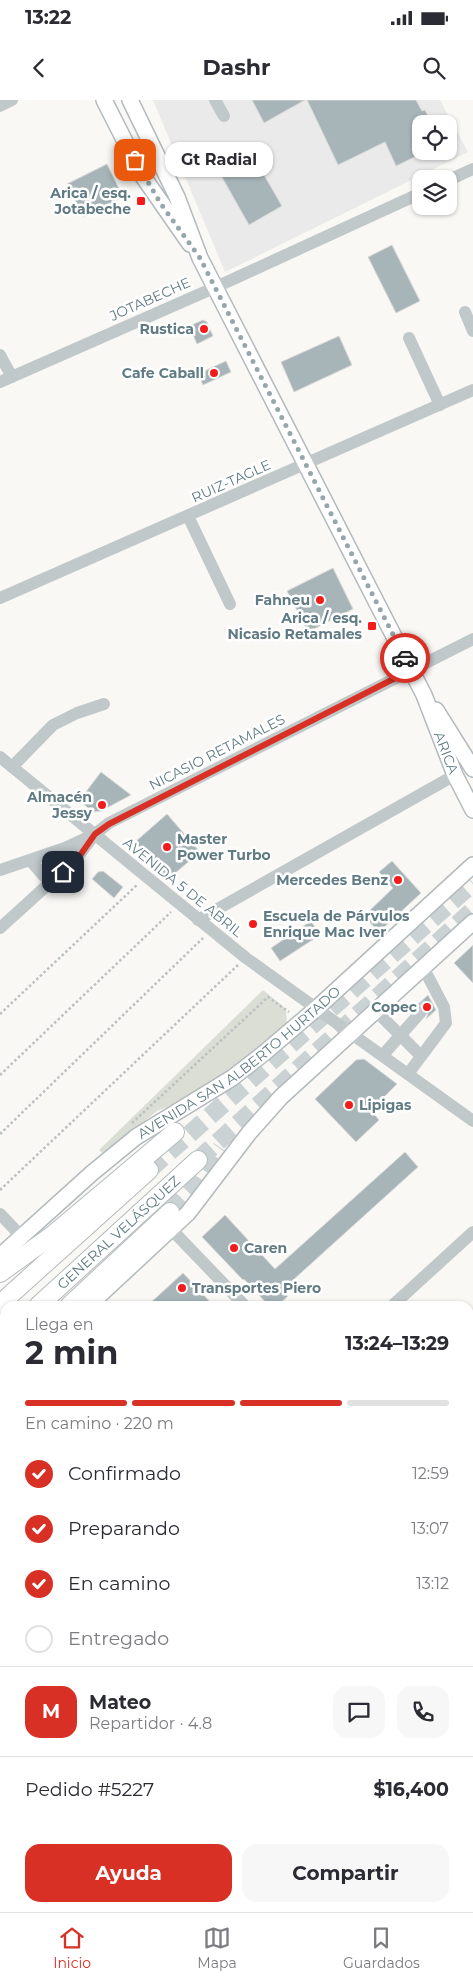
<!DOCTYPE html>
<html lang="es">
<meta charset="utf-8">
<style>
:root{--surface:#fff;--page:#f7f7f7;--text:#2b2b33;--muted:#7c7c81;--line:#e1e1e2;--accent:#d93025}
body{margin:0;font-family:Montserrat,sans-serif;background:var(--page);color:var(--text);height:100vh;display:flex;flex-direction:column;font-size:19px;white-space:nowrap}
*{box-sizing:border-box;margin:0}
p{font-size:16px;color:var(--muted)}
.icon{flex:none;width:28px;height:28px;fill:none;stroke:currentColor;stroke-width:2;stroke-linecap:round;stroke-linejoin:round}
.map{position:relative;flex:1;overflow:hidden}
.sheet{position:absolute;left:0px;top:1201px;width:474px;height:611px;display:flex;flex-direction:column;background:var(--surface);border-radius:15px 15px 0 0;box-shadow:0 1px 4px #0004}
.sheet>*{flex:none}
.fabs{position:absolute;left:412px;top:15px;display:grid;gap:10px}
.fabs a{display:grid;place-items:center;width:45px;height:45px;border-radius:10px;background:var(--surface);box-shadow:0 1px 4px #0004;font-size:25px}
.pin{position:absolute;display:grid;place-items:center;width:42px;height:42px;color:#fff;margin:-21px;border-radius:10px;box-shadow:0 2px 8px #0006}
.courier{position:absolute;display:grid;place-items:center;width:50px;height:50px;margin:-25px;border:4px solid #d93025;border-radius:50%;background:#fff;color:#222;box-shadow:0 1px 6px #0007}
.bubble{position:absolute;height:35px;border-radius:15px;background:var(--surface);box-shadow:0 1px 4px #0004;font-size:16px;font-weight:700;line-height:35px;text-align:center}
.head em{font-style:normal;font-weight:700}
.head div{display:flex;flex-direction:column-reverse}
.head{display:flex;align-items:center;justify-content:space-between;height:85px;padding:0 25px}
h1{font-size:32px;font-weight:700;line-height:38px}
.bar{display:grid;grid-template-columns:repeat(4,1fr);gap:8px 5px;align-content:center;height:60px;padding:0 25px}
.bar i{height:6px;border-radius:4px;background:var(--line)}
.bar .on{background:var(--accent)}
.bar p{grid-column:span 4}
.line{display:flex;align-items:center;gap:12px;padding:0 25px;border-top:1px solid var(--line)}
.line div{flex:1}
.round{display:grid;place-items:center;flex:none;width:52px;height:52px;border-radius:15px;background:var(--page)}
ol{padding:0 25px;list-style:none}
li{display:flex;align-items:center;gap:15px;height:55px}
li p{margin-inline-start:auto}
li .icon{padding:5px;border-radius:50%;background:var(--accent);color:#fff;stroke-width:4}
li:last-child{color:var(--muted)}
li i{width:28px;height:28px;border:2px solid var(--line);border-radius:50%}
.primary-button{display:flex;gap:10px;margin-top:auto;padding:10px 25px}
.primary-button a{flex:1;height:58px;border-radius:15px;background:var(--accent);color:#fff;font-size:20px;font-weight:700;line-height:58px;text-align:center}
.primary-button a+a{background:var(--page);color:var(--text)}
.status{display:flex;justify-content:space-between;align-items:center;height:35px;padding:0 25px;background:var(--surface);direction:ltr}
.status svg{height:14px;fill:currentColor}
header{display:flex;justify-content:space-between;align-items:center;height:65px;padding:0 25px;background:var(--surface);font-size:22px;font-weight:700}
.menu{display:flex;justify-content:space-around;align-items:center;height:70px;border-top:1px solid var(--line);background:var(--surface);font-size:14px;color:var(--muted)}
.menu a{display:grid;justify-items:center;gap:2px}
.menu .on{color:var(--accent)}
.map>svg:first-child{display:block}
.built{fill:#e9eae9;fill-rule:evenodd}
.green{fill:#daded4}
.building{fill:#a7b5b8;stroke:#dadad8}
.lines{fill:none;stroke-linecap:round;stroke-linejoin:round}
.minor-tunnel{stroke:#cbd2d3;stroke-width:12;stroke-dasharray:12 6;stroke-linecap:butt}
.highway-tunnel{stroke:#cbd2d3;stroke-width:18;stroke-dasharray:18 9;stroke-linecap:butt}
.major-casing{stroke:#b2babd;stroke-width:18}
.highway-casing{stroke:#b4bbbd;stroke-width:20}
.path{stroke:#bbc0c2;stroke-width:2.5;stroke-dasharray:2.5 2.5;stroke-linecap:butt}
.minor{stroke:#c0c8ca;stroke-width:12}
.major{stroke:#fff;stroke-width:15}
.highway{stroke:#fff;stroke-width:18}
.done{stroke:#96a7ab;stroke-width:5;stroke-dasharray:0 9}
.route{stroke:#d93025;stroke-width:6}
.poi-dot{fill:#f41c1a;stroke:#fff;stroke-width:2}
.labels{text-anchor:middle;stroke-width:5;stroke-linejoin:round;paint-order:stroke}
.poi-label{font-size:14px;font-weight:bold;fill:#607b83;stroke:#fff;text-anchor:end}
.street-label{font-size:14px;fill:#607b83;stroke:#fff}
</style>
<div class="status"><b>13:22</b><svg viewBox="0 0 49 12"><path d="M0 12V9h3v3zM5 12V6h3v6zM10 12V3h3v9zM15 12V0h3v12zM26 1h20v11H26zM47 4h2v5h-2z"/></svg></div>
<header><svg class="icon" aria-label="back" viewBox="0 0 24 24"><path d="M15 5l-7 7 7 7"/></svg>Dashr<svg class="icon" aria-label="search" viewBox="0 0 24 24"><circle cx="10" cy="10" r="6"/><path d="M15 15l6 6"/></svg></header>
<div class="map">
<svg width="473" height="1812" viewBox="0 0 473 1812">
<rect width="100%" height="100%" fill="#f9f8f5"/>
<!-- built -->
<path class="built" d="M153 0H440L468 52 225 172ZM421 24H449V51H421Z
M0 1681 5 1687V1808H51L46 1812H0Z"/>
<!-- green -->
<path class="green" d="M263 890 286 909 287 927 232 970 182 1001 157 1011 104 1054 99 1050Z"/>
<!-- building -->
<path class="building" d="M252 0H305L264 23Z
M307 0H416L422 11 425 10 432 24H421V54L396 66 385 42 338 65Z
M252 54 282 106 249 125 219 72Z
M107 64 123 97 83 117 67 84Z
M392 145 420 201 396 213 368 157Z
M203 220 207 222 213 236 197 244 189 226Z
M339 236 352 265 294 292 281 262Z
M226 261 231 272 203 285 198 274Z
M333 468 353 509 308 532 287 491Z
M101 672 131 695 101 711 94 712 79 701Z
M167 714 200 752 167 780 135 742Z
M392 761 421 793 379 832 364 816 393 788 379 772Z
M103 771 123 787 114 798 92 779 98 772Z
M311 821 320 835 280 861 271 848Z
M473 845V883L454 863Z
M428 895 436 910 426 919 428 914 426 907 421 905 416 906Z
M364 959 397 984 371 1010 379 1020 356 1042 315 999 356 960Z
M405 1052 418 1067 282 1190 288 1196 277 1206H269L244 1179 243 1180 202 1137 225 1115 275 1169Z
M183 1173 214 1206H147Z"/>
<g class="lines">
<!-- minor-tunnel -->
<path class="minor-tunnel" d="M420 913 432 900"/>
<!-- highway-tunnel -->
<path class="highway-tunnel" d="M198 1060 473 810
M149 1070 473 783
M170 1112 194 1087 221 1048"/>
<defs>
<g id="major">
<path d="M104 0 142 75 190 144"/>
<path id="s1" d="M130 0 177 97 200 158 424 595 455 675 473 710"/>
<path d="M436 610 473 669"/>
<path id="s2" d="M0 1156 92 1073 136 1037 232 978 263 954 317 908 473 765"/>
<path d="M88 1206 188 1113 249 1033 281 997 473 822"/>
<path d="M0 1287 5 1282"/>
</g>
<g id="highway">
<path d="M0 1173 54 1134 175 1032"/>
<path d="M0 1204 149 1070"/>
<path id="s3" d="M38 1206 198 1060"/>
<path d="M69 1206 170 1112"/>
<path d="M0 1241 5 1237"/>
</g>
</defs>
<!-- major casing -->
<use href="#major" class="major-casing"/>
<!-- highway casing -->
<use href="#highway" class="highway-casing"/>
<!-- path -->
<path class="path" d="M0 914 138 784
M0 975 171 812
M132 1023 268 897 289 912
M0 1034 203 838
M0 1090 238 865"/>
<!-- minor -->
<path class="minor" d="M215 0 224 16
M0 6 12 0
M449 80 473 69
M465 212 473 231
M409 238 440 305
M0 255 12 277
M0 282 216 187 421 93
M188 416 230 504
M0 498 473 290
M0 657 246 858 473 1021
M12 667 53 625 77 613 104 604
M30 760 50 783
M0 770 65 748 95 734
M198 820 455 675
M0 828 75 760 95 734 109 723 473 539
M375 910 421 956
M383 955 420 913
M408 974 446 923 444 907 423 867
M0 1114 21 1136
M172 1130 245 1206
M392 1206 473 1132
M0 1355 5 1361
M469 1438 473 1443
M0 1566 5 1561
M0 1669 5 1675
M469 1724 473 1728
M469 1774 473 1771
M122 1808 127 1812
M412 1808 416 1812
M278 1812 283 1808
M425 1812 431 1808"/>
<!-- major -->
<use href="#major" class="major"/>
<!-- highway -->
<use href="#highway" class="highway"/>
</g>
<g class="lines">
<!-- done -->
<path class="done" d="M135 60 161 104 200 158 405 558"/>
<!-- route -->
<path class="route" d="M63 772 81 754 95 734 109 724 411 570 405 558"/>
</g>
<!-- markers -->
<g class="poi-dot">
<rect x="136" y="96" width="10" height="10" rx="2.5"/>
<circle cx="204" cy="229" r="5"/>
<circle cx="214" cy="273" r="5"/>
<circle cx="320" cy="500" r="5"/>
<rect x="367" y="521" width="10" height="10" rx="2.5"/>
<circle cx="102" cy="705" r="5"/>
<circle cx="167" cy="747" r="5"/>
<circle cx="398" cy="780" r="5"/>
<circle cx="253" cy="824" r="5"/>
<circle cx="427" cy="907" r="5"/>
<circle cx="349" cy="1005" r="5"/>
<circle cx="234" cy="1148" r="5"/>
<circle cx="182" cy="1188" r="5"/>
</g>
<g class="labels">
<!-- poi labels -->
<g class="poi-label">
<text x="131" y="98">Arica / esq.<tspan x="131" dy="16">Jotabeche</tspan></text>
<text x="194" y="234">Rustica</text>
<text x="204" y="278">Cafe Caball</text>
<text x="310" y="505">Fahneu</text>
<text x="362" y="523">Arica / esq.<tspan x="362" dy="16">Nicasio Retamales</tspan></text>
<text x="92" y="702">Almacén<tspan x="92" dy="16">Jessy</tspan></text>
<text x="177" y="744" text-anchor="start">Master<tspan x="177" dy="16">Power Turbo</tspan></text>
<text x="388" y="785">Mercedes Benz</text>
<text x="263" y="821" text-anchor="start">Escuela de Párvulos<tspan x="263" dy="16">Enrique Mac Iver</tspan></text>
<text x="417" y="912">Copec</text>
<text x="359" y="1010" text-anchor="start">Lipigas</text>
<text x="244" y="1153" text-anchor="start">Caren</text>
<text x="192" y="1193" text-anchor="start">Transportes Piero</text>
</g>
<!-- street labels -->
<g class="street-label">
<text transform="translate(150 199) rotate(-24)" y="5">JOTABECHE</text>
<text transform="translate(231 381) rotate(-24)" y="5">RUIZ-TAGLE</text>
<text transform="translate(217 652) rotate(-27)" y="5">NICASIO RETAMALES</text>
<text dy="5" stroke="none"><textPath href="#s1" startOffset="726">ARICA</textPath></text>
<text transform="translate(183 787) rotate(39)" y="5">AVENIDA 5 DE ABRIL</text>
<text dy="5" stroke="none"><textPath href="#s2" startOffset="308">AVENIDA SAN ALBERTO HURTADO</textPath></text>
<text dy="5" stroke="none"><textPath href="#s3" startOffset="109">GENERAL VELÁSQUEZ</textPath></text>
</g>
</g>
</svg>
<div class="fabs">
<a><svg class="icon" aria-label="locate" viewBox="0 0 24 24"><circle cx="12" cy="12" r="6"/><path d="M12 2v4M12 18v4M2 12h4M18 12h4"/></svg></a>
<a><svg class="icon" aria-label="layers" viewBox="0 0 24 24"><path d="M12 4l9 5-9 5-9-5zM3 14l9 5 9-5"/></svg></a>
</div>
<div class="pin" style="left:135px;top:60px;background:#ea580c"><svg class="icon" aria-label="bag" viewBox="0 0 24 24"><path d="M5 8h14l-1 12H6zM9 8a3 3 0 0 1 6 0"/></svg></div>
<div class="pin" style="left:63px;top:772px;background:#1f2937"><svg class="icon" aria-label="home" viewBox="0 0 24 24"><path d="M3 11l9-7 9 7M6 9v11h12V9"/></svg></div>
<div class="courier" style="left:405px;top:558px"><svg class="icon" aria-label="car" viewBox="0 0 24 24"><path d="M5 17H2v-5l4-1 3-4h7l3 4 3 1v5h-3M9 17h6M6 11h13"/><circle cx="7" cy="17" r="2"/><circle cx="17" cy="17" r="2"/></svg></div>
<div class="bubble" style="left:165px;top:42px;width:108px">Gt Radial</div>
<section class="sheet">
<div class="head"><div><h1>2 min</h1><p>Llega en</p></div><em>13:24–13:29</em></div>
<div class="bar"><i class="on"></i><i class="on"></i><i class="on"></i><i></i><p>En camino · 220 m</p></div>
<ol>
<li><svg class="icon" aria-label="check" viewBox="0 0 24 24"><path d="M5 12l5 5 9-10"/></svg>Confirmado<p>12:59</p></li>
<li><svg class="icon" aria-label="check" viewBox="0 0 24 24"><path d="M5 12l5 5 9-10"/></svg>Preparando<p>13:07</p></li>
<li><svg class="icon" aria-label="check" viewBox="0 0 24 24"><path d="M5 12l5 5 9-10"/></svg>En camino<p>13:12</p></li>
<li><i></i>Entregado</li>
</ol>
<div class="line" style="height:90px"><b class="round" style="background:var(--accent);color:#fff">M</b><div><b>Mateo</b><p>Repartidor · 4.8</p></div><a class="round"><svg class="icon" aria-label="chat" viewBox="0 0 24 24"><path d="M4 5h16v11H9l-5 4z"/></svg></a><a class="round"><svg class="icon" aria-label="phone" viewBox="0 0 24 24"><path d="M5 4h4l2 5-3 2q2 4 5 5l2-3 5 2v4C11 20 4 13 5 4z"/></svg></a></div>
<div class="line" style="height:65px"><div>Pedido #5227</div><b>$16,400</b></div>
<div class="primary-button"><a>Ayuda</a><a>Compartir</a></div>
</section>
</div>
<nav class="menu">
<a class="on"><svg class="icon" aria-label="home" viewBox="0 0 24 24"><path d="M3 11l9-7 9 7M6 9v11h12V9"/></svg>Inicio</a>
<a><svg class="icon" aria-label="map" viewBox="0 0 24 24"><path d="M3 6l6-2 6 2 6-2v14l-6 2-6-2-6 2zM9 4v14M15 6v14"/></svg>Mapa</a>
<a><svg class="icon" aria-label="saved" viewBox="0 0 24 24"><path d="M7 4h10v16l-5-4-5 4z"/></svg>Guardados</a>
</nav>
